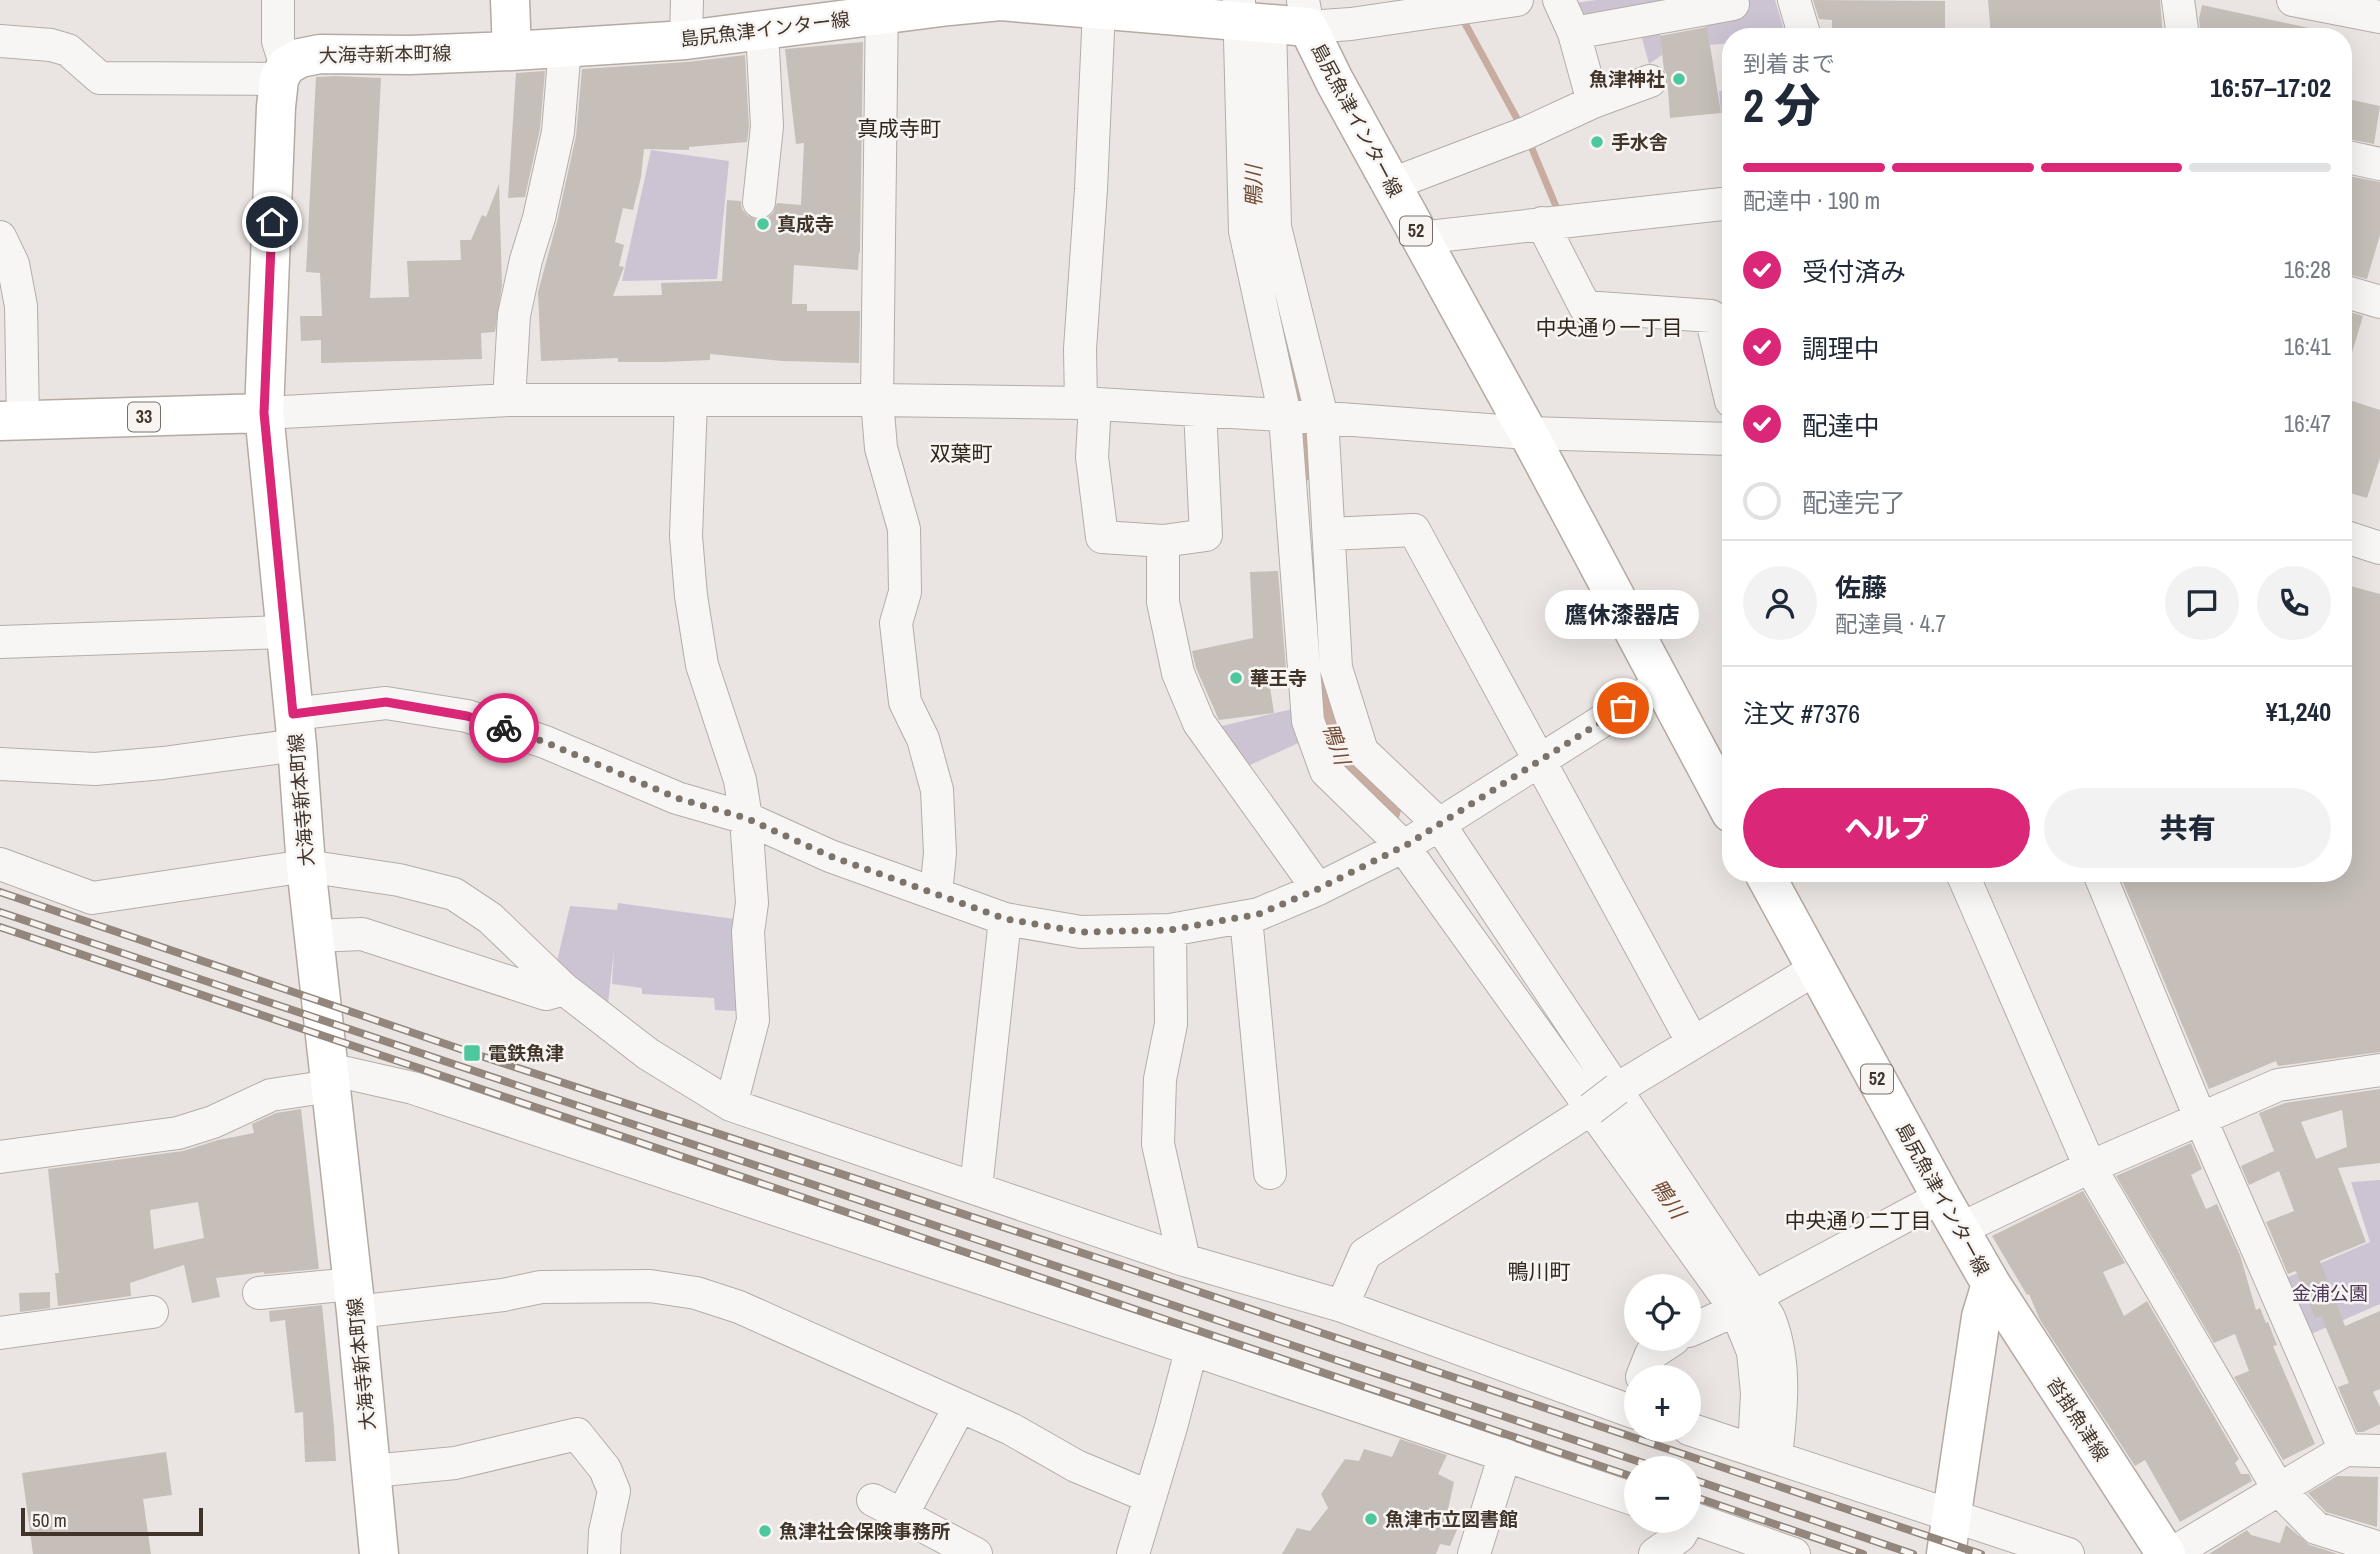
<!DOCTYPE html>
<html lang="ja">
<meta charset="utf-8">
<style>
:root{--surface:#fff;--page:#f2f2f3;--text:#1f2937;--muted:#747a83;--line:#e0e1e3;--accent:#db2777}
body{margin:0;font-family:"Archivo Narrow","Noto Sans JP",sans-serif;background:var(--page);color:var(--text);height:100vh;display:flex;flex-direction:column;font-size:26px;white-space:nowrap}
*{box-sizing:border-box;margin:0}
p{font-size:23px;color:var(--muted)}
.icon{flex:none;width:38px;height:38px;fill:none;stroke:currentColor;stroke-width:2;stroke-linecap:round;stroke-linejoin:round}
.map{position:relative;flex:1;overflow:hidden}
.panel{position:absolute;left:1722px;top:28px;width:630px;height:854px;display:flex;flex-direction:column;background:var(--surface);border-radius:28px;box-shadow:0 7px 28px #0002}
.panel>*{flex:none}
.tools{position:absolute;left:1624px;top:1274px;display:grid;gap:14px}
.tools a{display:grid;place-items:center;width:77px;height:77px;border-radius:50%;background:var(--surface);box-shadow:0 7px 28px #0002;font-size:35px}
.scale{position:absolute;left:21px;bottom:18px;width:182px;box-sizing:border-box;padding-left:7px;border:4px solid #41352b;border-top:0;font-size:19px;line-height:24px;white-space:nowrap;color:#41352b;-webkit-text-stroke:5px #f7f4f2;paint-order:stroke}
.pin{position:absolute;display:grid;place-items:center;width:60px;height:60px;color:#fff;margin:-30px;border:4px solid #fff;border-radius:50%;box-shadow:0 2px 7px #0007}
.courier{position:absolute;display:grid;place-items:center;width:70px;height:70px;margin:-35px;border:5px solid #db2777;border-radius:50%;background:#fff;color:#222;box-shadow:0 2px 9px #0007}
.bubble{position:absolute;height:49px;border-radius:24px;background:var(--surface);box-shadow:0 7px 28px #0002;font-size:23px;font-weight:800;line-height:49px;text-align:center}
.head em{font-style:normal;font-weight:800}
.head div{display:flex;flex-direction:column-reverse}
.head{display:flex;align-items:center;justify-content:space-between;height:119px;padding:0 21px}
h1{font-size:46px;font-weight:800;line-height:52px}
.bar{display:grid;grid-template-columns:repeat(4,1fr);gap:10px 7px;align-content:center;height:84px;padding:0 21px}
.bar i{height:9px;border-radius:5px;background:var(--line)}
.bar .active{background:var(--accent)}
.bar p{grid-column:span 4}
.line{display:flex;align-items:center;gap:18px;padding:0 21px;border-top:2px solid var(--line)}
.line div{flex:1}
.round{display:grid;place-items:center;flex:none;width:74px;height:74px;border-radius:37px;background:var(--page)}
ol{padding:0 21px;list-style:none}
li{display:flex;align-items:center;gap:21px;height:77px}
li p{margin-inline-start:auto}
li .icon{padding:7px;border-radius:50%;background:var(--accent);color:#fff;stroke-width:4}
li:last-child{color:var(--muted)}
li i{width:38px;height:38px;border:4px solid var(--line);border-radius:50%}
.action{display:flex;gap:14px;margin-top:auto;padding:14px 21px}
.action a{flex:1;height:80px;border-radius:42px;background:var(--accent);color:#fff;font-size:28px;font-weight:800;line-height:80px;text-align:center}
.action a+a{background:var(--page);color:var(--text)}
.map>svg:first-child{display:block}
.green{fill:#ccc4d3}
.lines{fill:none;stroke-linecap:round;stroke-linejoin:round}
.stream{stroke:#c8ac9f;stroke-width:7}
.river{stroke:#c8ac9f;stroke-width:44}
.building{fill:#c6bfb9;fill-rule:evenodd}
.minor-casing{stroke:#b4ada7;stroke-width:34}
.major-casing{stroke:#b5aaa2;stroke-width:41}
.minor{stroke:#f8f6f5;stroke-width:32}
.major{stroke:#fff;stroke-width:38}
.rail-casing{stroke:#93867c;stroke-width:8}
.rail{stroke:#f7f4f2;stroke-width:5;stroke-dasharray:16;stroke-linecap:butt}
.minor-bridge-casing{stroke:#b4ada7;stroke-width:34;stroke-linecap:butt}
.minor-bridge{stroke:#f8f6f5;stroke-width:32}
.done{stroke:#7c736b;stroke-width:7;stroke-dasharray:0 12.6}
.route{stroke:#db2777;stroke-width:9}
.poi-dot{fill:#4dc89e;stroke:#f7f4f2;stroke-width:2.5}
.labels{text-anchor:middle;stroke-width:5;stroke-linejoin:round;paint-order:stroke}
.shield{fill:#f7f4f2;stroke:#786e67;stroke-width:2}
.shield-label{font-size:18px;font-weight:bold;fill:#41352b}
.street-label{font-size:19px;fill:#41352b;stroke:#f7f4f2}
.poi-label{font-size:19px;font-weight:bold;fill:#41352b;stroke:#f7f4f2;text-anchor:start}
.park-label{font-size:19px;fill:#4f395c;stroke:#f7f4f2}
.neighbourhood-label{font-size:21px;fill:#32271d;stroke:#f7f4f2}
.water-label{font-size:21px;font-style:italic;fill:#734c37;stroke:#f7f4f2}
</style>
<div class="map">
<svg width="2380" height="1554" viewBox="0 0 2380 1554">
<rect width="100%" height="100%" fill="#eae5e2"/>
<!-- green -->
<path class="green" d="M1596 0H1775L1786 37H1731V43L1710 45 1706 25 1660 31 1662 55 1649 64 1639 27 1584 38 1575 3Z
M1731 90V110L1721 113 1719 91Z
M651 150 729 161 717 279 622 281Z
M1296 708 1305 740 1239 770 1210 729Z
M618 903 749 921 753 1012 715 1010 714 998 642 994V988L612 984 614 950 606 1021 553 978 570 906 617 910Z
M2380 1180V1304L2309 1335 2286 1278 2370 1242 2351 1182Z"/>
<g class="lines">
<!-- stream -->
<path class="stream" d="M1461 16 1521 126
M1528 139 1560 216"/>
<!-- river -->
<path class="river" d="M1262 254 1296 371 1302 459
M1315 627C1319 674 1320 732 1345 773 1353 786 1368 798 1379 808"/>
</g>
<!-- building -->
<path class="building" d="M1813 0 1945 1V35L1832 37V20L1819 19Z
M1988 0H2160L2163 37H1991Z
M2202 5 2314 29 2313 37H2201L2199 19Z
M1707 27 1721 113 1670 118 1667 75 1664 70 1660 36Z
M863 42 860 252 859 253 858 270 794 265 792 304H807V311H860L859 363 782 361 710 354V360L663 362H618V358L541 361 538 292 557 222 576 136 582 69 687 62 745 55 749 126 747 142 689 147V150L644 149 641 177 633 210 623 208 615 242 624 245 619 266 624 267 613 296 662 295 661 283 722 281 727 200 741 201 742 209 748 216 758 220 767 218 773 213 777 203 801 205 804 143 796 144 785 49Z
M545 71 540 129 525 197 508 198 516 73Z
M335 76 381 78 370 298 409 297 407 261 461 260 460 240H471L482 215 486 217 499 184 502 285 495 332 481 333 482 359 321 363V340L301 341 300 316H322L320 273 306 272 316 77Z
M2343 98 2380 106 2374 144 2343 138Z
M2343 175 2380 182V235L2367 279 2343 273Z
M2343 310 2363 316 2348 366 2343 365Z
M2343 398 2380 410V458L2367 498 2343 491Z
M1278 571 1286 670 1268 674 1274 713 1219 720 1196 668 1192 651 1253 638 1250 572Z
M2343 584 2380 594V1052L2278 1066 2276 1061 2209 1089 2119 873H2343Z
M2380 1089V1163L2338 1168 2366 1242 2320 1261 2345 1326 2380 1311V1389L2373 1392 2380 1407V1424L2363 1432H2357L2338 1387 2349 1383 2321 1316 2315 1318 2296 1271 2288 1274 2266 1222 2294 1211 2279 1171 2249 1185 2241 1166 2274 1151 2259 1113 2285 1103ZM2342 1110 2347 1147 2316 1159 2301 1122Z
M301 1109 319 1269 264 1274V1272L216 1278 220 1297 192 1303 184 1265 130 1283 131 1296 58 1306 55 1273H59L48 1169 183 1151 218 1140 254 1133 252 1124 276 1113ZM198 1202 204 1238 154 1249 150 1210Z
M2191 1143 2202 1169 2191 1175 2206 1209 2217 1204 2240 1255 2256 1310 2260 1308 2266 1323 2268 1322 2277 1345 2273 1346 2315 1444 2283 1460 2234 1377 2249 1371 2235 1334 2214 1343 2116 1176Z
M2083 1191 2125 1263 2103 1272 2124 1316 2147 1301 2239 1459 2235 1463 2241 1474H2249L2252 1481 2180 1522 2145 1460 2135 1466 2040 1320 2029 1294 2027 1295 1992 1236Z
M50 1292V1308L20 1312 19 1293Z
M322 1305 334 1427 336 1461 305 1462 303 1412 295 1413 285 1320 270 1322 269 1311Z
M1400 1439 1447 1455 1438 1474 1454 1482 1447 1514 1461 1521 1450 1546 1440 1544 1436 1554H1282L1297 1528 1310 1531 1328 1508 1321 1494 1345 1459 1359 1461 1364 1449 1392 1457Z
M166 1452 172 1495 143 1499 151 1554H33L22 1473Z
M2337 1476 2378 1477 2377 1527 2326 1512 2308 1493Z
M2286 1525 2310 1545 2338 1554H2209L2247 1530 2251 1535 2280 1543Z"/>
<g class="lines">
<defs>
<path id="minor" d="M278 0V41L286 66
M882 0 877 400 881 448 904 529 905 592 896 623 905 702 923 739 937 790 940 853 936 894
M1239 0 1245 231 1285 416 1308 721 1326 771 1403 846 1736 1310 1753 1352 1757 1393 1754 1450
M1303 0 1308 27 1351 24 1517 0
M1559 0 1574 33 1593 102
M1794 0 1805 37
M2178 0 2183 37
M2293 0 2380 17
M1270 24 1275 227 1322 417 1336 668 1362 751 1439 824 1754 1297C1759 1304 1767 1312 1770 1320 1787 1364 1781 1412 1776 1457
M1574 33 1733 4
M686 40 687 0
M0 41 51 45 68 50 100 78 279 79
M2343 156 2380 164
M1392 184 1526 133 1593 102 1650 81
M759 202 767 126 762 30
M1542 223 1585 307 1711 316 1731 401
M0 237 13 264 21 306 23 422
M1419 238 1731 203
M2343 291 2380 302
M509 400 514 315 526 260 539 218 558 132 565 47
M691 400 686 536 691 596 702 665 740 780 746 818 752 903 748 932 753 1020 731 1105
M1081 403 1080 349 1091 189 1099 9
M1095 404 1092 457 1102 537 1163 541V602L1178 673 1199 723 1318 889
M264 413 509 400H877L1081 403 1313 417 1528 433 1731 439
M1329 534 1414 530 1693 1043
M2343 536 2380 548
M1163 541 1206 535 1200 410
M0 642 284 632
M293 714 386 703 467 716 545 742 677 798 746 818 830 856 1005 919 1081 932 1170 930 1259 914 1318 889 1408 844 1662 683
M0 764 95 769 163 763 297 745
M0 864 92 898 306 866 399 880 454 894 490 918 564 989 648 1054 731 1105 1184 1260 1342 1306 1636 1413
M1962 873 2090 1167 2279 1490 2316 1528 2380 1548
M2099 873 2201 1120 2345 1450
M1246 917 1270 1173
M1170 930 1171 1024 1160 1079 1158 1144 1184 1260
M314 936 362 934 546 994 564 989
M329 1069 413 1088C821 1225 1229 1360 1636 1500
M1617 1089 1817 968
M0 1157 178 1133 213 1122 271 1095 331 1086
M976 1188 1005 919
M1960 1229 2090 1167 2278 1085 2380 1070
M259 1293 352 1284
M1342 1306 1365 1254 1591 1109
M356 1312 503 1295 541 1287 650 1286 696 1293 739 1307 960 1406 1011 1429 1076 1466 1150 1497
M1689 1331 1736 1310 1754 1297 1941 1197
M0 1333 152 1312
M1642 1377 1651 1354 1674 1339
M1689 1429 2068 1554
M372 1471 455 1463 577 1434 605 1469 614 1491 605 1532 604 1554
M873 1500 902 1515 960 1406
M902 1515 976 1554
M1689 1517 1794 1554
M1133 1554 1171 1427 1192 1347
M1474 1554 1505 1454
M1655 1554 1680 1536 1690 1518
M2171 1554 2345 1450 2380 1451"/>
<path id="major" d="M510 0 512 51
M0 421 264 413
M1764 873 1941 1197 1991 1284 2166 1554
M379 1554 356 1312 306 866 297 745 264 413 276 107 279 79 286 66 300 58 320 54 410 55 512 51 686 40 949 6 1000 1 1308 27 1335 82 1528 433 1731 813
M1946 1554 1981 1317 1991 1284"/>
</defs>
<!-- minor casing -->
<use href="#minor" class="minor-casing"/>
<!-- major casing -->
<use href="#major" class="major-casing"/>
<!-- minor -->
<use href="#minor" class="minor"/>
<!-- major -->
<use href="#major" class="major"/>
<defs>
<path id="rail" d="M0 892 472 1053 1122 1266 1981 1554
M0 912 1658 1468
M0 927 1636 1478
M1689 1478 1913 1554
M1689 1495 1863 1554"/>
</defs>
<!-- rail casing -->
<use href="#rail" class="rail-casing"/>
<!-- rail -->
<use href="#rail" class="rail"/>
<defs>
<path id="minor-bridge" d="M1591 1109 1617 1089"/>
</defs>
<!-- minor-bridge casing -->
<use href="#minor-bridge" class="minor-bridge-casing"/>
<!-- minor-bridge -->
<use href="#minor-bridge" class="minor-bridge"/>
</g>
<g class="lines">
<!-- done -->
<path class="done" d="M504 728 545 742 677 798 746 818 830 856 1006 919 1081 932 1170 930 1259 914 1318 889 1408 844 1623 708"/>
<!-- route -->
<path class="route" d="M272 222 264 413 293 714 386 702 467 716 504 728"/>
</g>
<!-- markers -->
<g class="poi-dot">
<circle cx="1679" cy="79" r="7"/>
<circle cx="1597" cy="142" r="7"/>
<circle cx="763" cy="224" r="7"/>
<circle cx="1236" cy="678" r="7"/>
<rect x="463" y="1044" width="18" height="18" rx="3.5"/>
<circle cx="1371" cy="1519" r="7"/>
<circle cx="765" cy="1531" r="7"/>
</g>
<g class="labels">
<!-- shield labels -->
<g class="shield">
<rect x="1400" y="216.5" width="32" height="29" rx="5"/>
<rect x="128" y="402.5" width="32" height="29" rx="5"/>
<rect x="1861" y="1064.5" width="32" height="29" rx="5"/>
</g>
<g class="shield-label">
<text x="1416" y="237">52</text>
<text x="144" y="423">33</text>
<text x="1877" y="1085">52</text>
</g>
<!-- street labels -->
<g class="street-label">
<text transform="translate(765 29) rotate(-7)" y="7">島尻魚津インター線</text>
<text transform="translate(385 54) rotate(-1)" y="7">大海寺新本町線</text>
<text transform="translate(1357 120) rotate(62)" y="7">島尻魚津インター線</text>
<text transform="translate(301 800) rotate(-95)" y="7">大海寺新本町線</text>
<text transform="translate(1943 1199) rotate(61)" y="7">島尻魚津インター線</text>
<text transform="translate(361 1364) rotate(-96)" y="7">大海寺新本町線</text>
<text transform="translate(2078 1419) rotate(57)" y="7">沓掛魚津線</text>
</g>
<!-- poi labels -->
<g class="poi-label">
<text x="1665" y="86" text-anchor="end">魚津神社</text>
<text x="1611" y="149">手水舎</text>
<text x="777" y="231">真成寺</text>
<text x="1250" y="685">華王寺</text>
<text x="488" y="1060">電鉄魚津</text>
<text x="1385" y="1526">魚津市立図書館</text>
<text x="779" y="1538">魚津社会保険事務所</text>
</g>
<!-- park labels -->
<g class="park-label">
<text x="2330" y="1300">金浦公園</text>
</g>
<!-- neighbourhood labels -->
<g class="neighbourhood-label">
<text x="899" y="136">真成寺町</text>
<text x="1609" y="335">中央通り一丁目</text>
<text x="961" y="461">双葉町</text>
<text x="1858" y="1228">中央通り二丁目</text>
<text x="1539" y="1279">鴨川町</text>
</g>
<!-- water labels -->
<g class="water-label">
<text transform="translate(1254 186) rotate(-90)" y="7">鴨川</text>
<text transform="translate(1336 744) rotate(71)" y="7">鴨川</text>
<text transform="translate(1668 1199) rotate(55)" y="7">鴨川</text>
</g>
</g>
</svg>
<div class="tools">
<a><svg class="icon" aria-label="locate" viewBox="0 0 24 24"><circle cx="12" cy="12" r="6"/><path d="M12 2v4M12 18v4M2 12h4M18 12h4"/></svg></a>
<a>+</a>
<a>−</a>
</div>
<div class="scale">50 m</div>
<div class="pin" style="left:1623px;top:708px;background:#ea580c"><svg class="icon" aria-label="bag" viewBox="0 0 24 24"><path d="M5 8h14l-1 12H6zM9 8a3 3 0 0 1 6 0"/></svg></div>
<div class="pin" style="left:272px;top:222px;background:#1f2937"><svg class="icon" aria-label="home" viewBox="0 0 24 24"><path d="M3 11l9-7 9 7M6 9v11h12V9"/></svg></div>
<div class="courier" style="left:504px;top:728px"><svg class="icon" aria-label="bike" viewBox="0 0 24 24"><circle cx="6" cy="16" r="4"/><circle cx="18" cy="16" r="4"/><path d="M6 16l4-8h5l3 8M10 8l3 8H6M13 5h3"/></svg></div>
<div class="bubble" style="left:1545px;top:590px;width:154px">鷹休漆器店</div>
<section class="panel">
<div class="head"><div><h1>2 分</h1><p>到着まで</p></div><em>16:57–17:02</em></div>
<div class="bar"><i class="active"></i><i class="active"></i><i class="active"></i><i></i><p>配達中 · 190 m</p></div>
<ol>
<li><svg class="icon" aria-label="check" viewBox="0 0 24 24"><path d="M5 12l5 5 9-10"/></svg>受付済み<p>16:28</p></li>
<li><svg class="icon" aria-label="check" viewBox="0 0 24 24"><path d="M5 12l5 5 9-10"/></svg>調理中<p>16:41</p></li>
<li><svg class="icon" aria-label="check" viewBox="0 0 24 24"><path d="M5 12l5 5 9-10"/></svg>配達中<p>16:47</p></li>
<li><i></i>配達完了</li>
</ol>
<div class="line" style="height:126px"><a class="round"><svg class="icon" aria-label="person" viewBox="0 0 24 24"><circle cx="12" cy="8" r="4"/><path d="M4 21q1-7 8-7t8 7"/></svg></a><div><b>佐藤</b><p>配達員 · 4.7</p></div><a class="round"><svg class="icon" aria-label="chat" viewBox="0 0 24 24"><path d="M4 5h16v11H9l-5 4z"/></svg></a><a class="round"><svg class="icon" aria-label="phone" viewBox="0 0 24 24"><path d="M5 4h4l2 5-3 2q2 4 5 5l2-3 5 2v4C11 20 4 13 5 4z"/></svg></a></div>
<div class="line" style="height:91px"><div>注文 #7376</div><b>¥1,240</b></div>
<div class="action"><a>ヘルプ</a><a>共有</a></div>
</section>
</div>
